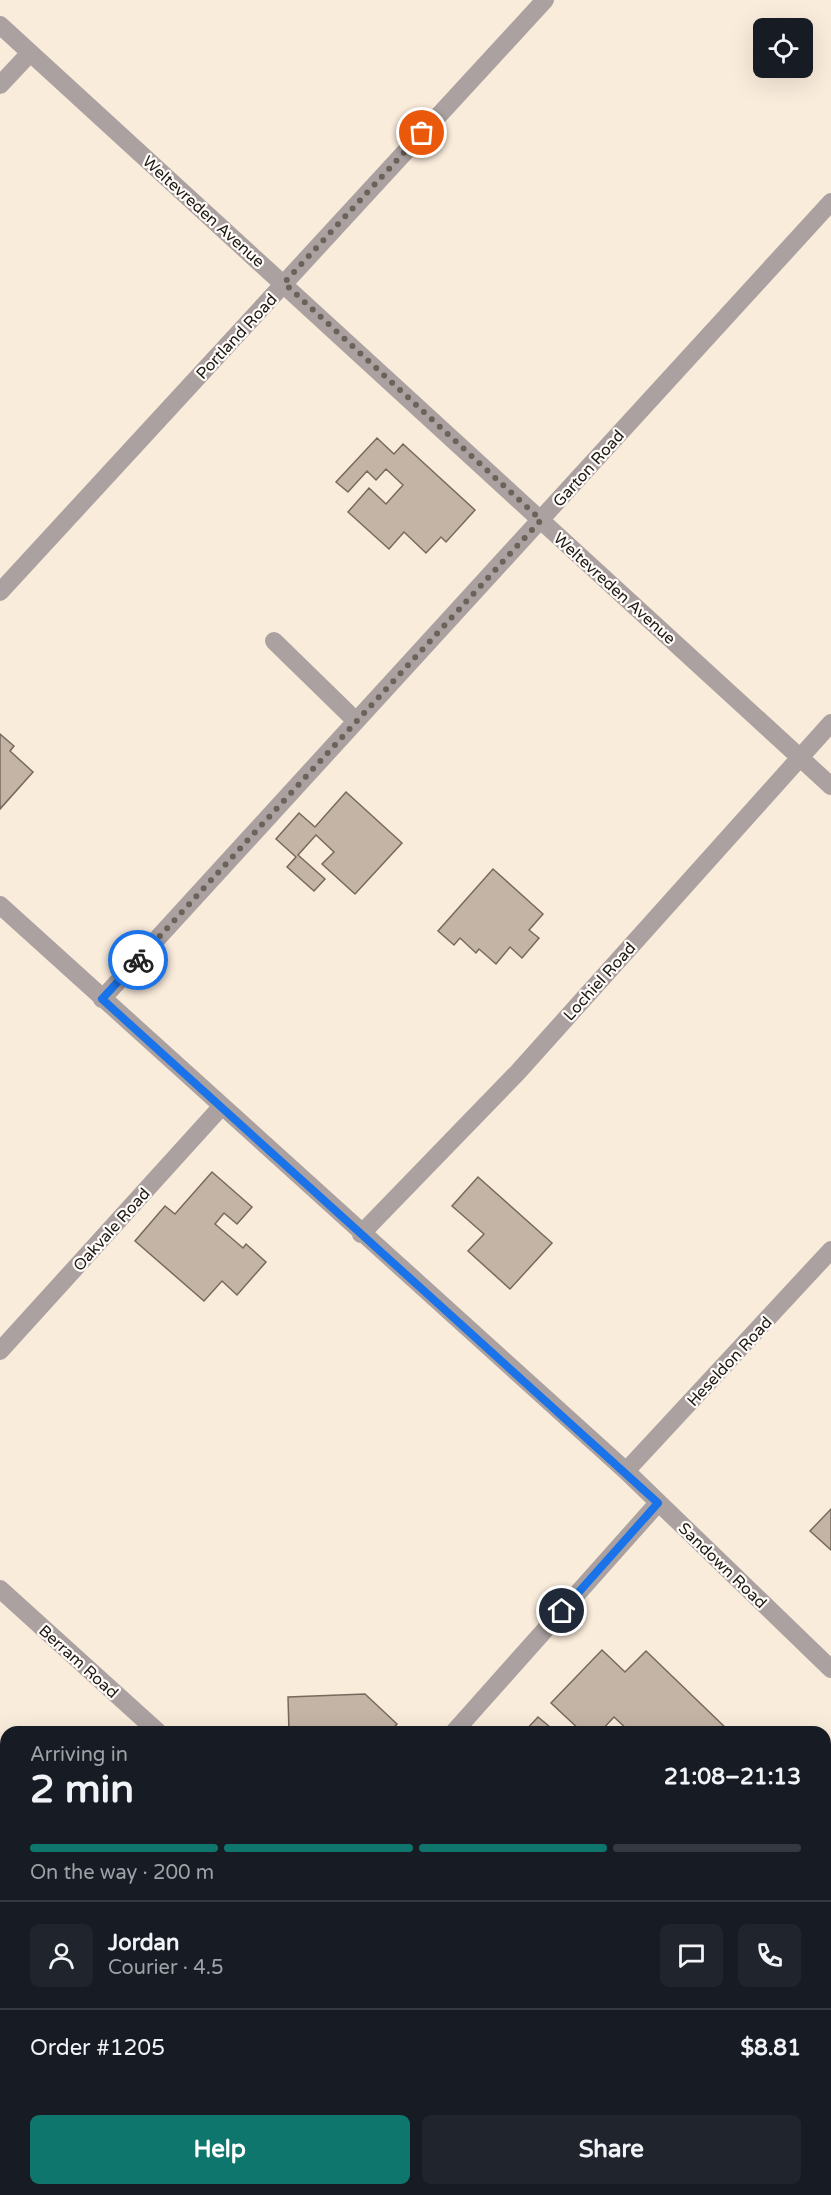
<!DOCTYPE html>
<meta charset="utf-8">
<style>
:root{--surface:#171b24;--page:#20242c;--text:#f1f3f6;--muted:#9ea1a6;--line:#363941;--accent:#0f766e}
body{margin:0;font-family:"Varela Round",sans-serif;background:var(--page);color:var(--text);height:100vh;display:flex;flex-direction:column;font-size:22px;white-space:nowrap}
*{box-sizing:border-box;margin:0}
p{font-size:20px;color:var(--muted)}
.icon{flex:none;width:33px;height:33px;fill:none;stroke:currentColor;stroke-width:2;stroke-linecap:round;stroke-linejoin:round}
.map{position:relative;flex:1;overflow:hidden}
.panel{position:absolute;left:0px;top:1726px;width:831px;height:470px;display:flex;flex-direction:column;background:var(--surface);border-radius:18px 18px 0 0;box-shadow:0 6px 24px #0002}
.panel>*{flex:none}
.buttons{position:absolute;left:753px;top:18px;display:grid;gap:12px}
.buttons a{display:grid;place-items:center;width:60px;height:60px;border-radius:9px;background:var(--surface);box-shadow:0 6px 24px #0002;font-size:30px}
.pin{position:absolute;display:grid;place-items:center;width:51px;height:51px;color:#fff;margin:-26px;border:3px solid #fff;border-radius:50%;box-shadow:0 2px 6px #0007}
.courier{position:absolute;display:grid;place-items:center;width:60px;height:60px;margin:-30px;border:4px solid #1a73e8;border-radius:50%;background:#fff;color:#222;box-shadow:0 2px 8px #0007}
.overview em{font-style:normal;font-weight:800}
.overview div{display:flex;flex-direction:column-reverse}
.overview{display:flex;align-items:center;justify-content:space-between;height:102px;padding:0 30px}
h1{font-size:39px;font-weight:800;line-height:45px}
.bar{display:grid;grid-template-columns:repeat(4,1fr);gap:9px 6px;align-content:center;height:72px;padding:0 30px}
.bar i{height:8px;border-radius:4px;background:var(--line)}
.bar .on{background:var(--accent)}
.bar p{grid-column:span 4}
.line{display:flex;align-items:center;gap:15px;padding:0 30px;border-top:2px solid var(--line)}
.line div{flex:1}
.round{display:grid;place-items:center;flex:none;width:63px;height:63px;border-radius:9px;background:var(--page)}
.button{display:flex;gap:12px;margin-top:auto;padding:12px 30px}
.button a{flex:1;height:69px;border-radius:9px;background:var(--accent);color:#fff;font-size:24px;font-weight:800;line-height:69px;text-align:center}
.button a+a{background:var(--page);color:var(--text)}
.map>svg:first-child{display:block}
.green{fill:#c0ddb3}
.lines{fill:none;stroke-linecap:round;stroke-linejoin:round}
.stream{stroke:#99caf5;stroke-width:9}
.building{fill:#c4b4a6;stroke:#77695c;stroke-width:1.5}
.minor{stroke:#aba1a0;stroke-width:18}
.done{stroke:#6b6359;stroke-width:6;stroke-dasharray:0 10.8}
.route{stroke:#1a73e8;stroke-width:8}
.labels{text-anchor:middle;stroke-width:4.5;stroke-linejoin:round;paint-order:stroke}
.street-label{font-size:16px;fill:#1e1913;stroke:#fefbf8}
</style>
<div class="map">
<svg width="831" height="2195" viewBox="0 0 831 2195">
<rect width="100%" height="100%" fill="#faecdb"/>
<!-- green -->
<path class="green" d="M830 2029 831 2133H825V2030Z
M79 2190H597L599 2195H77Z"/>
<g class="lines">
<!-- stream -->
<path class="stream" d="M0 1916 6 1914
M825 1997 831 1999"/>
</g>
<!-- building -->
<path class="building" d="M377 438 394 454 403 444 475 510 446 542 441 537 426 553 404 532 389 549 348 512 369 488 386 504 403 485 386 469 376 480 367 471 348 492 336 482Z
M0 734 14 746 10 751 33 772 0 809Z
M346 792 402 843 355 894 322 864 334 852 316 835 298 855 325 879 314 891 287 867 296 857 276 839 299 813 315 827Z
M493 869 543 914 529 930 539 938 522 958 510 947 496 964 479 949 476 953 460 938 454 945 438 931Z
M212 1172 252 1207 237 1224 224 1213 215 1224 243 1248 246 1244 266 1262 237 1295 222 1281 204 1301 135 1241 165 1206 175 1214Z
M478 1177 552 1243 510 1289 468 1251 484 1234 452 1206Z
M831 1509V1550L810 1531Z
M602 1650 625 1672 646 1651 730 1732H630L614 1717 600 1732H582L551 1703Z
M365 1694 397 1724 390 1732H289L288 1697Z
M538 1717 556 1732H524Z
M825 1772 831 1777V1828L825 1835Z"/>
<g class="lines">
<!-- minor -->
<path class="minor" d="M0 25 831 786
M0 85 30 53
M0 592 545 0
M274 641 356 721
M0 905 626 1471 831 1669
M102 999 831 202
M361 1234 518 1072 831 723
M0 1351 222 1106
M626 1471 831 1250
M0 1589 158 1732
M454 1732 658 1503
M649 2195 650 2190"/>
</g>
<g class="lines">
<!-- done -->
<path class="done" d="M138 960 541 520 284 283 422 133"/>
<!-- route -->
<path class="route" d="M138 960 102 999 658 1503 562 1611"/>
</g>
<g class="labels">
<!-- street labels -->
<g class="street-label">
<text transform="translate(204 211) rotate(42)" y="6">Weltevreden Avenue</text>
<text transform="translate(236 336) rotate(-47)" y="6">Portland Road</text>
<text transform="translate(588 468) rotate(-48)" y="6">Garton Road</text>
<text transform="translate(615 588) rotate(42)" y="6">Weltevreden Avenue</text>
<text transform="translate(599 981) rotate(-48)" y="6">Lochiel Road</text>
<text transform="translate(111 1229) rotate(-48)" y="6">Oakvale Road</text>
<text transform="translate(729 1361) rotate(-47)" y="6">Heseldon Road</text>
<text transform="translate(723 1565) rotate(44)" y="6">Sandown Road</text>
<text transform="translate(79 1661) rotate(42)" y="6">Berram Road</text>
</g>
</g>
</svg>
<div class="buttons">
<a><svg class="icon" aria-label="locate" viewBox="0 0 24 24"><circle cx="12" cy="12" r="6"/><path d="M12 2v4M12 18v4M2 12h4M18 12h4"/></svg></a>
</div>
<div class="pin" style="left:422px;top:133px;background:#ea580c"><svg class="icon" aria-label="bag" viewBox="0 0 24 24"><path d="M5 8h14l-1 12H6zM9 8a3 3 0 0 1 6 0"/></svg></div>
<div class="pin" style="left:562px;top:1611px;background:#1f2937"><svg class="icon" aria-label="home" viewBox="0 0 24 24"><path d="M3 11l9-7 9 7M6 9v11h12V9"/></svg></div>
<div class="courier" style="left:138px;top:960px"><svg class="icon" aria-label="bike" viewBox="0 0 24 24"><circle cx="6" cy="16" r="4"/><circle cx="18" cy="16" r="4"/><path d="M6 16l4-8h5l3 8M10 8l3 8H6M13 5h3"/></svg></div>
<section class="panel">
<div class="overview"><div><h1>2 min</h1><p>Arriving in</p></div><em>21:08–21:13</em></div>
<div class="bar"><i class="on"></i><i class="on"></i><i class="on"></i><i></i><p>On the way · 200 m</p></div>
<div class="line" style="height:108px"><a class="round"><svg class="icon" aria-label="person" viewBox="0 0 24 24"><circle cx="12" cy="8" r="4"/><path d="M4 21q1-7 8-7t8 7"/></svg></a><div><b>Jordan</b><p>Courier · 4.5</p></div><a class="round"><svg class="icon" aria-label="chat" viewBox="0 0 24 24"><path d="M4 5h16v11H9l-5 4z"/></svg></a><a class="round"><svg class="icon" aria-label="phone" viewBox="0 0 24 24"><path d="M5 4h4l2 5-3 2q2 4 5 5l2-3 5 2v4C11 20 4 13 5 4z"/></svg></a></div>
<div class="line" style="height:78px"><div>Order #1205</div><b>$8.81</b></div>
<div class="button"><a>Help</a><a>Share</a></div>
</section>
</div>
